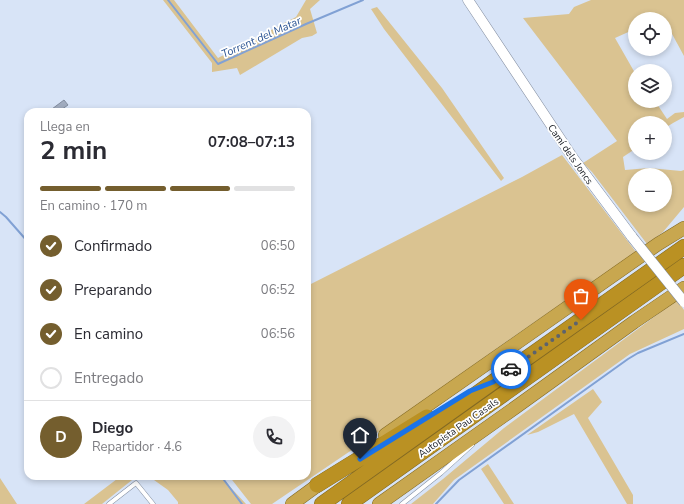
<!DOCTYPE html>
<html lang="es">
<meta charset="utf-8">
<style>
:root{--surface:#fff;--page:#f2f2f3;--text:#2b2b33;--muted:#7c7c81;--line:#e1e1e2;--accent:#745e2e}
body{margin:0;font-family:"Nunito Sans",sans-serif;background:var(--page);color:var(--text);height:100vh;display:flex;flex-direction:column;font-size:15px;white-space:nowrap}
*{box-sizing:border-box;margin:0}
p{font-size:13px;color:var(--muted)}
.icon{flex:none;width:22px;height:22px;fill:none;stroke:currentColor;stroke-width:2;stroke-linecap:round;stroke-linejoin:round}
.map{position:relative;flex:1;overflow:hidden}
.side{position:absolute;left:24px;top:108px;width:287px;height:372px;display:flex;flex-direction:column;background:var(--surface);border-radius:12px;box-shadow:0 2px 6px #0003}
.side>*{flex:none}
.tools{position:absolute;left:628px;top:12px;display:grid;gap:8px}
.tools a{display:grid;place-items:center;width:44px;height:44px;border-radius:50%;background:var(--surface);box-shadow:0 2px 6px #0003;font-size:20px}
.pin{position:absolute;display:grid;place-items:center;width:34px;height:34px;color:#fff;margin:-41px -17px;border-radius:50% 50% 50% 0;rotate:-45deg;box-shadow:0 0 4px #0007}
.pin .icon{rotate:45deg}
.courier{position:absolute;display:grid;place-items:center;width:40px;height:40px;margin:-20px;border:3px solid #1a73e8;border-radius:50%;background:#fff;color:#222;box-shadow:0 1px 5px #0007}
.head em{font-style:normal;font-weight:700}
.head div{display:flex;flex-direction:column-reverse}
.head{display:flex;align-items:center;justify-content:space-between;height:68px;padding:0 16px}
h1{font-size:26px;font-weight:700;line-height:30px}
.bar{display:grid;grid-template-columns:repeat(4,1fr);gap:6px 4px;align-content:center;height:48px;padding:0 16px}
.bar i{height:5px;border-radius:3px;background:var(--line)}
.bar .active{background:var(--accent)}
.bar p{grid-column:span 4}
.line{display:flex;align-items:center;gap:10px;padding:0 16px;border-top:1px solid var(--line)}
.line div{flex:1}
.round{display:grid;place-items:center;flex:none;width:42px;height:42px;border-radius:21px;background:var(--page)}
ol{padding:0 16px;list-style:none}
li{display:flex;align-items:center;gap:12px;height:44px}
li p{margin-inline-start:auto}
li .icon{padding:4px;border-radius:50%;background:var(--accent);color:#fff;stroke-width:4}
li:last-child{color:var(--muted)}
li i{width:22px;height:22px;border:2px solid var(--line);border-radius:50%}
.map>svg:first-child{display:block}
.green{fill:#dac391;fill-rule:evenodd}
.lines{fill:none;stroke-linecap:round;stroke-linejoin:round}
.stream{stroke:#81a1d4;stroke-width:2}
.building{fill:#a1acbf;stroke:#818c9e}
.service-casing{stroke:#848fa1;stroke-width:5}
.tertiary-casing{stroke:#848fa1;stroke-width:11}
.trunk-casing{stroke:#826924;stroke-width:14}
.motorway-casing{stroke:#826924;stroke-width:16}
.service{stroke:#fff;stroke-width:4}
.tertiary{stroke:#fff;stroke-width:10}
.trunk{stroke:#c8a74f;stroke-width:13}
.motorway{stroke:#ba9123;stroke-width:15}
.tertiary-bridge-casing{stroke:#848fa1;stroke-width:11;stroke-linecap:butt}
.tertiary-bridge{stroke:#fff;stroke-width:10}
.done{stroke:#5c636e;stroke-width:4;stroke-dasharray:0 7.2}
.route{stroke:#1a73e8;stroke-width:5}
.labels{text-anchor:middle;stroke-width:3.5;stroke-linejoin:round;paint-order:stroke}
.street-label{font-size:10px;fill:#1a1e25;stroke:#fff}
.water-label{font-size:11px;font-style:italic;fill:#295291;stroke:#fff}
</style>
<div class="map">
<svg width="684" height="504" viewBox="0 0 684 504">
<rect width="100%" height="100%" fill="#d8e4f7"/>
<!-- green -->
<path class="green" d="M163 0H174L218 58 296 17 306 0H320L310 9 317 33 312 36 302 38 240 75 237 68 212 72V63Z
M591 0H684V56L665 21V19L663 17 658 19H635V29L615 38 635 73V101H655L667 119 675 113 684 112V117L673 123 665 128V123H635V149L623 157 625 170 649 168 681 171 684 170V207L663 232 647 244 592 172 583 163 617 141 523 18 569 14 574 7ZM635 175H665V205H635Z
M377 7 442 88 504 178 501 181 384 29 371 9Z
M562 155 636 252 500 346 411 410 272 504H251L229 476H307V286L522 177Z
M677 300 684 310V329L630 354 454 480 433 504H411L443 479 504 428Z
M593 389 602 402 588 418 633 495V504H627L574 414 538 432 527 435Z
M488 464 514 504H504L481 469Z
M121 476H137L102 504H84Z
M139 476H220L246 504H178V502L168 490 154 480Z
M0 478 17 504H0Z"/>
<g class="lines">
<!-- stream -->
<path class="stream" d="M168 0 218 64 306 24 363 0
M0 212 6 217 28 242
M221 476 242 504
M436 504 459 480 628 359 638 353 684 334"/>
</g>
<!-- building -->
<path class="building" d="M64 100 68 105 58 112H48Z"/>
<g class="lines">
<defs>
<path id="service" d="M109 504 136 483 153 504
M402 504 441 473 472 445"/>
<path id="tertiary" d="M468 0 573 158 632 237"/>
<path id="trunk" d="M385 435 658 244 684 228
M292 504 326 479
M379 504 516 407 634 322 684 288"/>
<path id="motorway" d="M317 485 427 417
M322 504 493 382 684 247
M349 504 684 266"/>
</defs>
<!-- service casing -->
<use href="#service" class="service-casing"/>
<!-- tertiary casing -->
<use href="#tertiary" class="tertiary-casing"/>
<!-- trunk casing -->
<use href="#trunk" class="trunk-casing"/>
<!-- motorway casing -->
<use href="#motorway" class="motorway-casing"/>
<!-- service -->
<use href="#service" class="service"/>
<!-- tertiary -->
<use href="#tertiary" class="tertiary"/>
<!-- trunk -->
<use href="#trunk" class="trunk"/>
<!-- motorway -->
<use href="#motorway" class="motorway"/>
<defs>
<path id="tertiary-bridge" d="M632 237 684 302"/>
</defs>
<!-- tertiary-bridge casing -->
<use href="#tertiary-bridge" class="tertiary-bridge-casing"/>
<!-- tertiary-bridge -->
<use href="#tertiary-bridge" class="tertiary-bridge"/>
</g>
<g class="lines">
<!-- done -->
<path class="done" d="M511 369 581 320"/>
<!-- route -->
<path class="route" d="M360 459 470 391 493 382 511 369"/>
</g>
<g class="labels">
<!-- street labels -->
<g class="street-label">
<text transform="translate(571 154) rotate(55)" y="4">Camí dels Joncs</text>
<text transform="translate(458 427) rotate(-35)" y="4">Autopista Pau Casals</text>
</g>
<!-- water labels -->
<g class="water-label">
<text transform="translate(261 37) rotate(-24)" y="4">Torrent del Matar</text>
</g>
</g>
</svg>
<div class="tools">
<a><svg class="icon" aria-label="locate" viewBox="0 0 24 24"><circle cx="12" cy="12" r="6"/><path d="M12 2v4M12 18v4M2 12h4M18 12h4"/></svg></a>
<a><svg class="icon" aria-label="layers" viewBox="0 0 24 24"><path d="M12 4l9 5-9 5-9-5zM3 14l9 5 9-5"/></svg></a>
<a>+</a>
<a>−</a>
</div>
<div class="pin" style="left:581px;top:320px;background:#ea580c"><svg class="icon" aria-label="bag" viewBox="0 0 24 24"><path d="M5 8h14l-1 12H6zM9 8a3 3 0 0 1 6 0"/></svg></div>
<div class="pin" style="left:360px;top:459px;background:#1f2937"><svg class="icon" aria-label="home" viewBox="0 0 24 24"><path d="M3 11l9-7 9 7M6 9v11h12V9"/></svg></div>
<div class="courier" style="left:511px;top:369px"><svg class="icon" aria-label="car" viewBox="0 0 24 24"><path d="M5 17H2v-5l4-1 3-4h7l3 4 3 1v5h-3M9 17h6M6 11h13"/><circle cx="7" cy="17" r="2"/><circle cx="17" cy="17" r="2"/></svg></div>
<section class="side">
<div class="head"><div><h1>2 min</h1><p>Llega en</p></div><em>07:08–07:13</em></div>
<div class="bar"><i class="active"></i><i class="active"></i><i class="active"></i><i></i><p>En camino · 170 m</p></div>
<ol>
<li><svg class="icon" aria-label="check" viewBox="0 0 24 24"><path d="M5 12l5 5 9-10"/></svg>Confirmado<p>06:50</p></li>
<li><svg class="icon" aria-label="check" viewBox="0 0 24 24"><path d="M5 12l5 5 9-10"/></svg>Preparando<p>06:52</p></li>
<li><svg class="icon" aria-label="check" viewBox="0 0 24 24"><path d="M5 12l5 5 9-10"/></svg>En camino<p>06:56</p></li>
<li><i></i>Entregado</li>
</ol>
<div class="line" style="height:72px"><b class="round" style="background:var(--accent);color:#fff">D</b><div><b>Diego</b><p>Repartidor · 4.6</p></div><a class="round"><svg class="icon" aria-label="phone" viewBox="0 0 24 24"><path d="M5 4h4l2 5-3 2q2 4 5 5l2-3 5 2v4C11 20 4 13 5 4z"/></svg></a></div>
</section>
</div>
